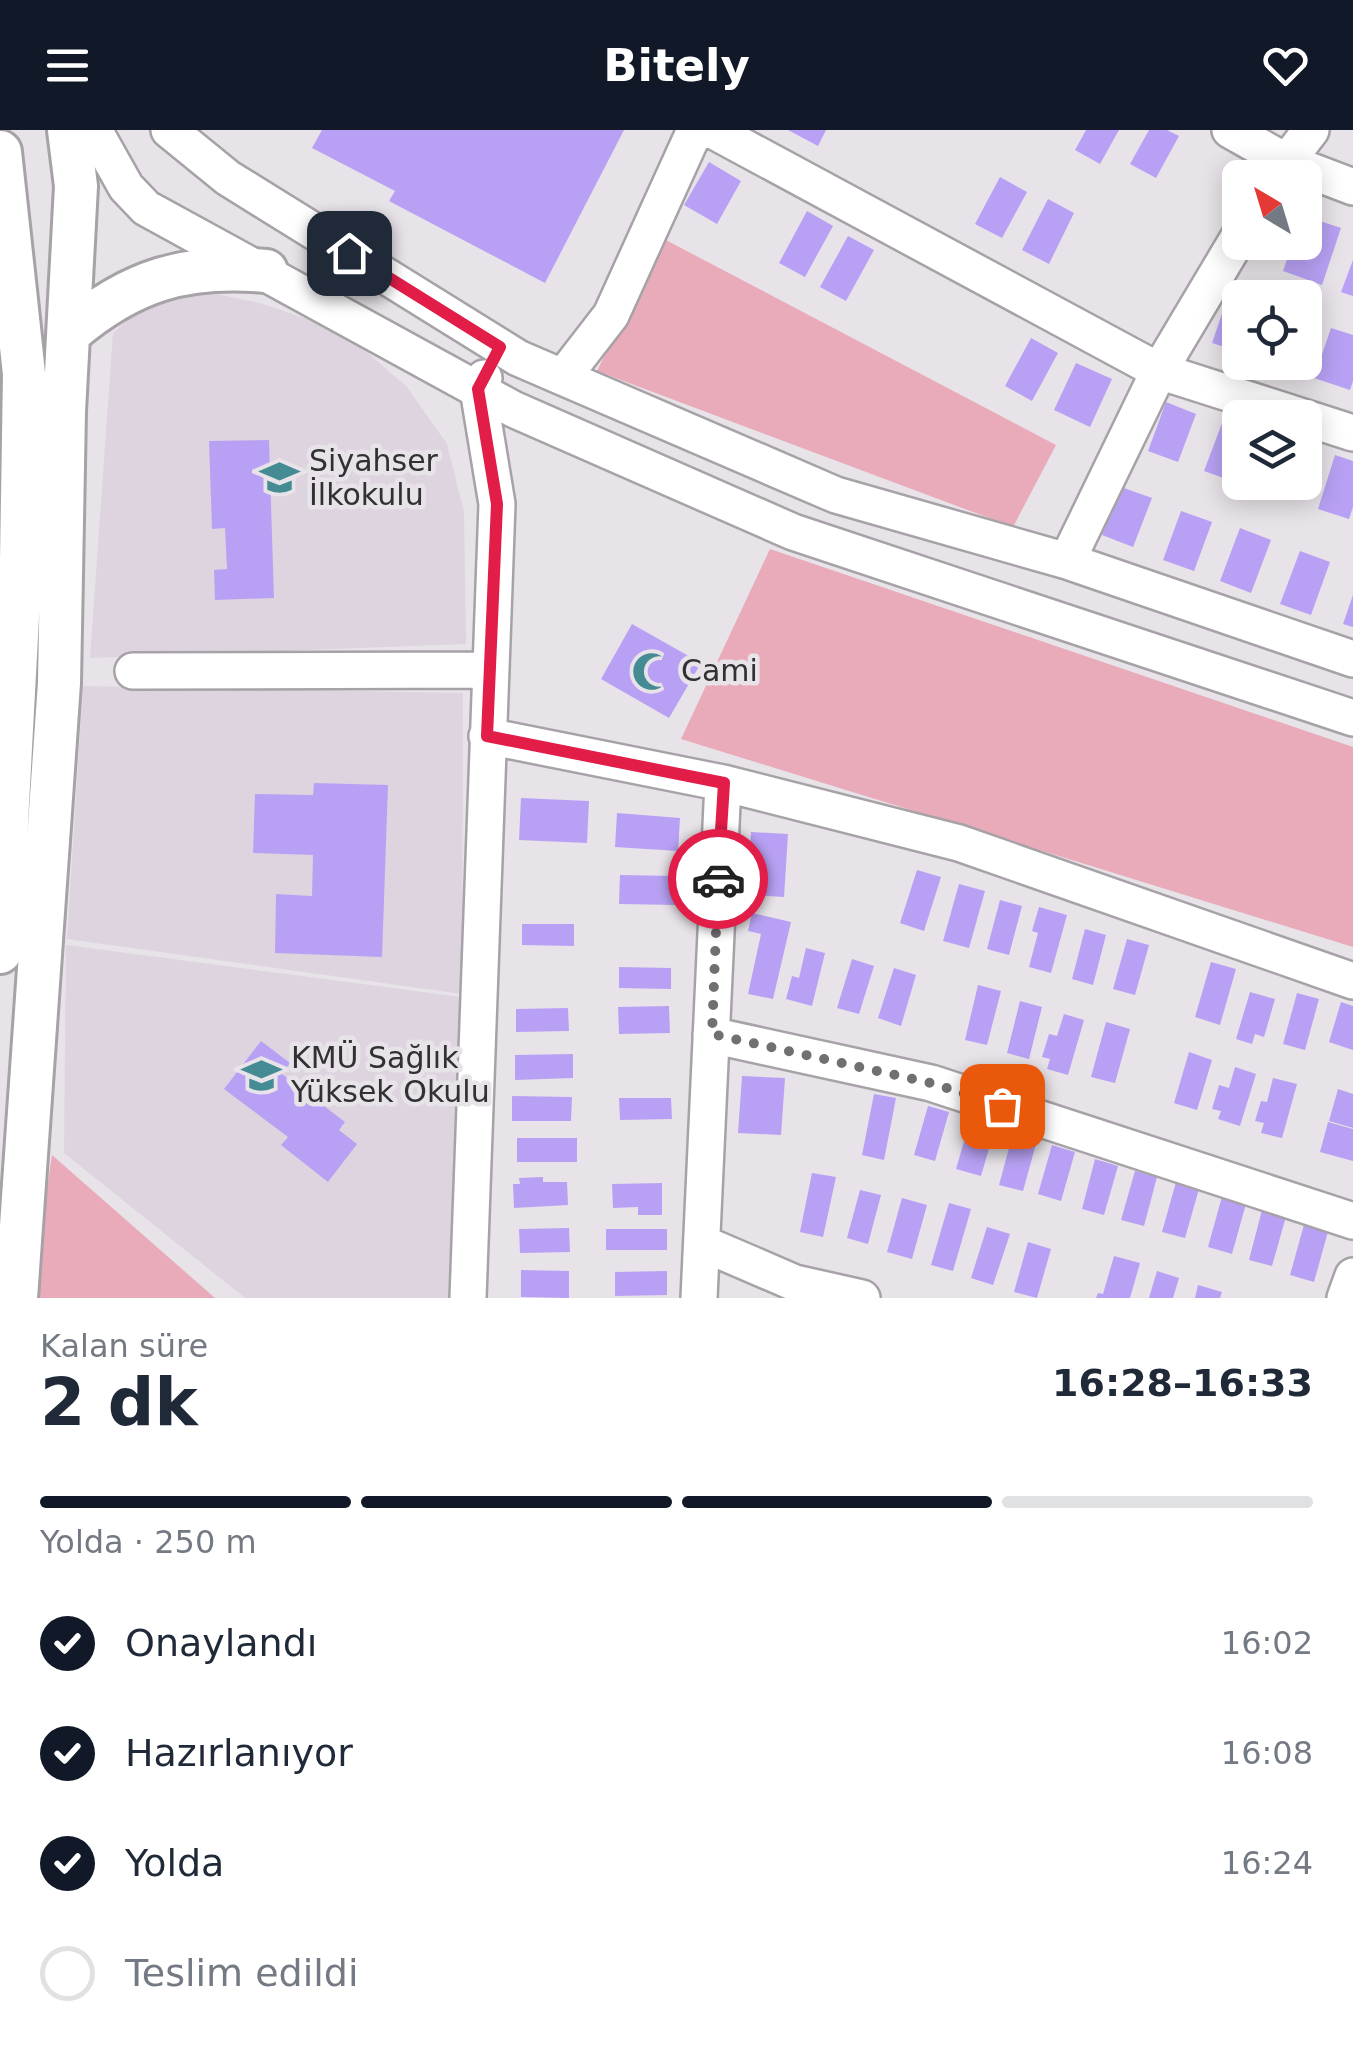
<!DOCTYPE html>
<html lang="tr">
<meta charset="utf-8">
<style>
:root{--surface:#fff;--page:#f6f6f7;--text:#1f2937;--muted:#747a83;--line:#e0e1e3;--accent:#111827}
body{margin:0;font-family:"DejaVu Sans",sans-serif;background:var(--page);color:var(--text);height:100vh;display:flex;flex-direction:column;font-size:38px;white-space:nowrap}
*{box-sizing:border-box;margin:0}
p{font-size:32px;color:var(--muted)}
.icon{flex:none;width:55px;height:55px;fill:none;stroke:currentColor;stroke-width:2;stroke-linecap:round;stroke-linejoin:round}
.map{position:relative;height:1168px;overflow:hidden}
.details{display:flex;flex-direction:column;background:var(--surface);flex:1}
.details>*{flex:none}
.needle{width:65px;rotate:322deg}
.tools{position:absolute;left:1222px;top:30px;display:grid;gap:20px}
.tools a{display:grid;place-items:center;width:100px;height:100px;border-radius:15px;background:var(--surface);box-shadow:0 5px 25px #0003;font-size:50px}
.pin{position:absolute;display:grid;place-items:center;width:85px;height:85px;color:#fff;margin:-42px;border-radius:20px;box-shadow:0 5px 15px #0006}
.courier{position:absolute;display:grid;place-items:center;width:100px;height:100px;margin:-50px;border:8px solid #e11d48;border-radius:50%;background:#fff;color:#222;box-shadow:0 2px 12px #0007}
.overview em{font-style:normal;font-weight:700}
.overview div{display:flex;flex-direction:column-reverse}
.overview{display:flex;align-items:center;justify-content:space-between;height:170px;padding:0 40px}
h1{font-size:65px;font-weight:700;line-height:75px}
.bar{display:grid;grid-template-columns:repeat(4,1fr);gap:15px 10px;align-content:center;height:120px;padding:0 40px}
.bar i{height:12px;border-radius:8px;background:var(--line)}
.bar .on{background:var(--accent)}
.bar p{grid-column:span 4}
ol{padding:0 40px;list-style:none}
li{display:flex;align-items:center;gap:30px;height:110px}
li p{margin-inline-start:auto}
li .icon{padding:10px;border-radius:50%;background:var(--accent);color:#fff;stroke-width:4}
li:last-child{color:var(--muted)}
li i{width:55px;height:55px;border:5px solid var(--line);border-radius:50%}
header{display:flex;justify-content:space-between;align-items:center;height:130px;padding:0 40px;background:var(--accent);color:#fff;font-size:45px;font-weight:700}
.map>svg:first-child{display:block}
.built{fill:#ddd4df}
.green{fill:#e9abb9}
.building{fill:#b8a1f4}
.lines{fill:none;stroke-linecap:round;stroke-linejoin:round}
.minor-casing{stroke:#a6a2a7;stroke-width:40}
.major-casing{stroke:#a6a2a7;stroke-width:48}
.minor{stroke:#fff;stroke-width:35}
.major{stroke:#fff;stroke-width:42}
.done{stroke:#716f72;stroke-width:10;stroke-dasharray:0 18}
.route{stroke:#e11d48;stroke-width:12}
.labels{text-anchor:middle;stroke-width:9;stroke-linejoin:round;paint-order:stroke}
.poi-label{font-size:30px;fill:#313032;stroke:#e7e3e8;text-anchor:start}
</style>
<header><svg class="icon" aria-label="menu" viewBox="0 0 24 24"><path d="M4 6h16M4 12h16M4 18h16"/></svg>Bitely<svg class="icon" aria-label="heart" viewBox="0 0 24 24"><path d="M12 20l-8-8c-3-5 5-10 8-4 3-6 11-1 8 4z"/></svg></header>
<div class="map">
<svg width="1353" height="1168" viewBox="0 0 1353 1168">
<rect width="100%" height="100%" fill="#e7e3e8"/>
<!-- built -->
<path class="built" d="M207 162 260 173 307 189 361 217 407 257 447 314 464 382 466 514 90 528 113 203 146 173Z
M83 556 463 563 462 864 67 809Z
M66 815 461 867 448 1168H245L64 1023Z"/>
<!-- green -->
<path class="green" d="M662 108 1056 315 1013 397 597 241Z
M770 419 1353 617V817L681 609Z
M52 1025 215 1168H31Z"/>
<!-- building -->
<path class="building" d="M322 0H624L545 153 389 71 395 61 312 18Z
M788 0H826L818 16Z
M1086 0H1119L1100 34 1075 20Z
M1149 0H1167L1179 6 1156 48 1130 34Z
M709 32 741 51 717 94 684 75Z
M1000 47 1027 62 1002 108 975 94Z
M1048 69 1074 83 1049 134 1022 120Z
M807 81 833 96 805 147 779 133Z
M1311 88 1341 98 1322 155 1283 141 1290 121 1298 124 1302 112H1305Z
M848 106 874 120 846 171 820 157Z
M1353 130V166L1341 162Z
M1229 163 1240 166V222L1212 213Z
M1305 190 1316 194 1306 224H1305Z
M1331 198 1353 205V251L1350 260 1314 248Z
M1031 208 1058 223 1032 271 1005 256Z
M1266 232H1303L1299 244Z
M1076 233 1112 249 1090 297 1054 280Z
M1166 272 1196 284 1178 332 1148 321Z
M1224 288 1240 294V338L1235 352 1204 341Z
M269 310 274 468 215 470 214 440 227 439 225 398 212 399 209 311Z
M1335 325 1353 331V377L1349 389 1318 379Z
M1262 352H1297L1291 369 1260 358Z
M1121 357 1152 368 1133 417 1102 405Z
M1181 381 1212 392 1194 441 1163 430Z
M1240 398 1271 410 1251 463 1220 451Z
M1300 421 1330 432 1311 485 1280 474Z
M1353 465V497L1343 494Z
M632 494 701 533 669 588 601 549Z
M314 653 388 655 382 827 275 823 276 764 312 766 313 725 253 723 255 664 313 665Z
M521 668 589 671 587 713 519 710Z
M617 683 680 688 678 721 615 717Z
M751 702 788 704 784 767 747 765Z
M917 740 941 747 924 801 900 793Z
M620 745 677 746 676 775 619 774Z
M959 754 985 761 969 818 943 811Z
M1000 770 1022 776 1009 825 987 819Z
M1039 777 1067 785 1051 843 1029 837 1038 803 1032 801Z
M752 783 791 792 773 869 748 864 761 804 748 801Z
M522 794H574V816L522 815Z
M1085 799 1106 805 1093 855 1072 849Z
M1127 809 1149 815 1135 865 1113 859Z
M806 818 825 823 812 876 786 869 792 846 799 848Z
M852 829 874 836 859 884 837 878Z
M1211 832 1236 839 1220 895 1195 887Z
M619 837 671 838V859L619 858Z
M894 838 916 845 901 896 878 888Z
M978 855 1001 861 987 915 965 910Z
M1250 862 1275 869 1264 907 1255 904 1252 914 1236 909Z
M1297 863 1319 869 1305 920 1283 914Z
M1020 871 1042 877 1029 929 1007 923Z
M1341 872 1353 876V920L1329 912Z
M669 876 670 903 619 904 618 877Z
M568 878 569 901 516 902V879Z
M1064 884 1084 890 1068 945 1047 939 1050 929 1042 927 1049 904 1057 906Z
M1106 892 1130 899 1115 953 1091 947Z
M261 911 290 933 282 944 345 992 339 1000 357 1014 328 1052 281 1015 288 1007 224 959Z
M1189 922 1212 930 1197 980 1174 973Z
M573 924V948L515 950V925Z
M1235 937 1256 944 1240 996 1218 989 1221 981 1212 979 1219 955 1229 958Z
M742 946 785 948 781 1005 738 1003Z
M1273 948 1297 954 1282 1008 1261 1003 1264 993 1255 991 1261 971 1267 972Z
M1338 959 1353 964V998L1329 991Z
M874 964 896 968 884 1030 862 1025Z
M512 966 572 967 571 991H512Z
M619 968H671L672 989 620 990Z
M928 976 949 982 935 1031 914 1025Z
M972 984 997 991 981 1046 956 1039Z
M1328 992 1353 999V1031L1320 1022Z
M1015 996 1039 1003 1023 1061 999 1055Z
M517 1008H577V1032H517Z
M1052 1015 1075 1022 1061 1071 1038 1064Z
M1095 1029 1118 1036 1104 1085 1082 1079Z
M1135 1041 1157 1047 1144 1096 1121 1090Z
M812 1043 836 1047 823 1107 800 1102Z
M543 1047V1052H567L568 1075 514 1078 513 1054H520L519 1048Z
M1176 1052 1199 1059 1185 1108 1162 1102Z
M662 1053V1085H638V1077L613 1078 612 1054Z
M860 1060 881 1065 868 1114 847 1108Z
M1223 1063 1247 1070 1232 1124 1208 1117Z
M902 1068 927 1075 912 1129 887 1122Z
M949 1073 971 1079 953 1141 931 1135Z
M1263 1076 1287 1083 1272 1136 1249 1130Z
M1305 1091 1329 1098 1314 1152 1290 1145Z
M987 1097 1010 1104 993 1155 971 1148Z
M569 1098 570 1122 520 1123 519 1099Z
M606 1099H667V1120H606Z
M1028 1112 1051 1119 1037 1168 1014 1162Z
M1114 1126 1140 1133 1130 1168H1096L1098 1163 1103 1164Z
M521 1140 569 1141V1168L521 1167Z
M667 1141V1165L615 1166V1142Z
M1157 1141 1179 1148 1173 1168H1149Z
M1198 1155 1222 1162 1220 1168H1195Z"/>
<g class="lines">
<defs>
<path id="minor" d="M94 0 126 57 146 78 513 279 793 402 1353 588
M169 0 228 48 518 228 836 365 1067 431 1353 529
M712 0 1159 241 1353 303
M1230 0 1285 31 1353 57
M1275 47 1311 0
M563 247 611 185 695 0
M1067 431 1159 241 1240 105
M133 541 489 540
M487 606 723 653 699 1168
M723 653 959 713 1353 851
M711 905 931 953 1353 1091
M702 1113 795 1153 862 1168
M468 1168 497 374 478 259 484 248
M1345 1168 1353 1146"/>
<path id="major" d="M0 22 24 244 21 431 0 822
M69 203C131 150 185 134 266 141
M16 1168 59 553 64 281 76 56 69 0"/>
</defs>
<!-- minor casing -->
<use href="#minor" class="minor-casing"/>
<!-- major casing -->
<use href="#major" class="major-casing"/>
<!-- minor -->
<use href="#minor" class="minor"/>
<!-- major -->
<use href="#major" class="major"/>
</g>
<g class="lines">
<!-- done -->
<path class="done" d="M718 749 712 904 931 953 1002 976"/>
<!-- route -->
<path class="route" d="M349 123 500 217 478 259 497 374 487 606 724 653 718 749"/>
</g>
<!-- icons -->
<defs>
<symbol id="school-bare" viewBox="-9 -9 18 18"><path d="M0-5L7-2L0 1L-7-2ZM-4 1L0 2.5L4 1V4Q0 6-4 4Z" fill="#448b94" stroke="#e7e3e8" stroke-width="2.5" paint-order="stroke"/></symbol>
<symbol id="mosque-bare" viewBox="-9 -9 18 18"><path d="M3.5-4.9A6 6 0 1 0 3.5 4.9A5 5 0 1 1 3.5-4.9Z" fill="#448b94" stroke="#e7e3e8" stroke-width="2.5" paint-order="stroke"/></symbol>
</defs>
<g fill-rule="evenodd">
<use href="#school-bare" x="252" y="320" width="55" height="55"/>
<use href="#mosque-bare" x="624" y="514" width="55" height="55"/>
<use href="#school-bare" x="234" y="918" width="55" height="55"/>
</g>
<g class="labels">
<!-- poi labels -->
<g class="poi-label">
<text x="309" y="341">Siyahser<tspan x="309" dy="34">İlkokulu</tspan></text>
<text x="681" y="551">Cami</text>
<text x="291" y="938">KMÜ Sağlık<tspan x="291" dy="34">Yüksek Okulu</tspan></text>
</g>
</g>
</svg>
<div class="tools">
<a><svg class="needle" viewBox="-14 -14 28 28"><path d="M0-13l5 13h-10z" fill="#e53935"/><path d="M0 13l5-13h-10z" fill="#747a83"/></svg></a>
<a><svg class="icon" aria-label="locate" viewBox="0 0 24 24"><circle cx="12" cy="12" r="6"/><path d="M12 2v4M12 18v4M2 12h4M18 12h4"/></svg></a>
<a><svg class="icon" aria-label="layers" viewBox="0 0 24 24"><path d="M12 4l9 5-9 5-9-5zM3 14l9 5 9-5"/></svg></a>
</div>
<div class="pin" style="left:1002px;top:976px;background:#ea580c"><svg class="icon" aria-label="bag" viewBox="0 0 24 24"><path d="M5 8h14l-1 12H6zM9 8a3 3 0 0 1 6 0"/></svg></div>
<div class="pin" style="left:349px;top:123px;background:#1f2937"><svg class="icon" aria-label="home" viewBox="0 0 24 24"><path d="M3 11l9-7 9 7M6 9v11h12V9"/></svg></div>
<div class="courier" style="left:718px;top:749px"><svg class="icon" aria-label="car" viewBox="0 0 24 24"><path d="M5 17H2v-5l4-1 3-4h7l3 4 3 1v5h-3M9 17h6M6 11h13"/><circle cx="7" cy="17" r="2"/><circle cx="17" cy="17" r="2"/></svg></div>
</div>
<section class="details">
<div class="overview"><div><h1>2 dk</h1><p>Kalan süre</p></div><em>16:28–16:33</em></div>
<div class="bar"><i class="on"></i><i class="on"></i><i class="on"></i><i></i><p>Yolda · 250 m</p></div>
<ol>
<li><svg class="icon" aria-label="check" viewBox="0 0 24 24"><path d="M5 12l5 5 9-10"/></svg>Onaylandı<p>16:02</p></li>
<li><svg class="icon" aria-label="check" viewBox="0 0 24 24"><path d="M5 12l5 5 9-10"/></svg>Hazırlanıyor<p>16:08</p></li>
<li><svg class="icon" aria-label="check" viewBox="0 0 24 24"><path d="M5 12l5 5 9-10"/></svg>Yolda<p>16:24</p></li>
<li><i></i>Teslim edildi</li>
</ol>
</section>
